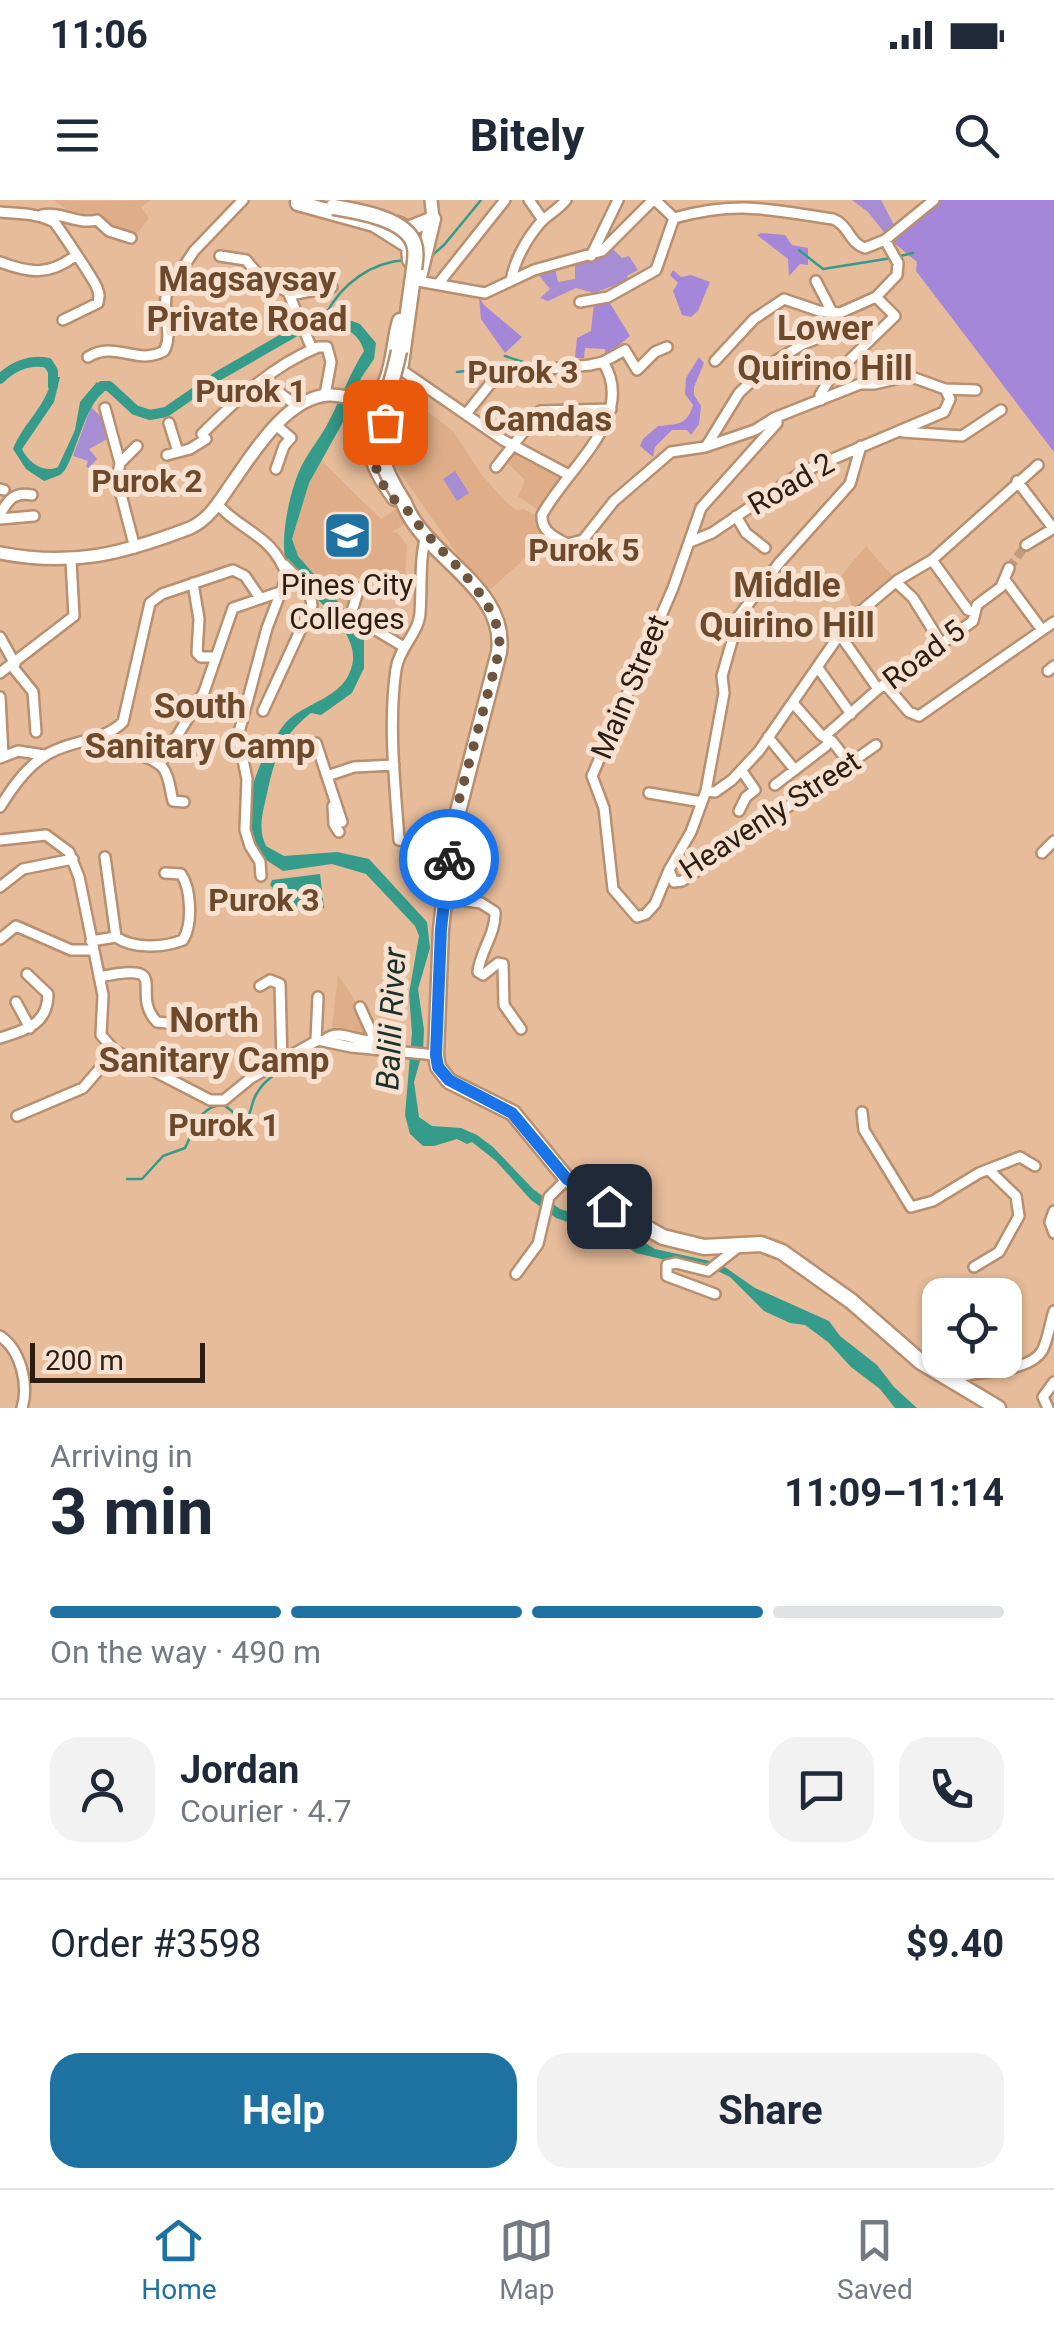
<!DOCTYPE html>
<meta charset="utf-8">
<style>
:root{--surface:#fff;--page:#f2f2f3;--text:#1f2937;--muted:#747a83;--line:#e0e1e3;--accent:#1e72a2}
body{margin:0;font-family:Roboto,sans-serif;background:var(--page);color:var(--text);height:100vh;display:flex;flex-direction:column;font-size:38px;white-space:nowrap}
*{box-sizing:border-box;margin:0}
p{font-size:32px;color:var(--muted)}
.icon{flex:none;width:55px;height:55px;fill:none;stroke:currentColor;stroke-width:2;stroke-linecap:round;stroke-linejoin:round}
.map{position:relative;height:1208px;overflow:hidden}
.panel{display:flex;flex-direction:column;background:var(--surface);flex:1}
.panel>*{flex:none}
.buttons{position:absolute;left:922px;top:1078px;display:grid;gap:20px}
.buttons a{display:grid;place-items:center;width:100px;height:100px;border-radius:20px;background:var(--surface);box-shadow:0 2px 8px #0004;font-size:50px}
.scale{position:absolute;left:30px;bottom:25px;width:175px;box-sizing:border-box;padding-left:10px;border:5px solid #2c1d10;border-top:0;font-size:28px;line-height:35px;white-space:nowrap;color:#2c1d10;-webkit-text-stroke:8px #f7e1d0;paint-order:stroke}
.pin{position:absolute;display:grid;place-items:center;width:85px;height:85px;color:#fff;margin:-42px;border-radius:20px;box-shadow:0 5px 15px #0006}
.courier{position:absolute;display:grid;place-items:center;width:100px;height:100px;margin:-50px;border:8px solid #1a73e8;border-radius:50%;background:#fff;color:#222;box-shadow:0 2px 12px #0007}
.summary em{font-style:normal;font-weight:700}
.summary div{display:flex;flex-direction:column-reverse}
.summary{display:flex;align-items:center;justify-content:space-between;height:170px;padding:0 50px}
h1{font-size:65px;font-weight:700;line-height:75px}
.bar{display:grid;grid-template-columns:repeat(4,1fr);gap:15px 10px;align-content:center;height:120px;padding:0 50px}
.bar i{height:12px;border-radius:8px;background:var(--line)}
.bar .current{background:var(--accent)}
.bar p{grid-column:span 4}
.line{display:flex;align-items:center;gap:25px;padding:0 50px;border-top:2px solid var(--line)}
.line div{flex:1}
.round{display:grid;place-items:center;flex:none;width:105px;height:105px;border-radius:30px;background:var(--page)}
.cta{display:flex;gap:20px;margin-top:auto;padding:20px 50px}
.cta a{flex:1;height:115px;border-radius:30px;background:var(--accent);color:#fff;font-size:40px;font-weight:700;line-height:115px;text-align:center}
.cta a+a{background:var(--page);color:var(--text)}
.status{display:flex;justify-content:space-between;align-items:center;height:70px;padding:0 50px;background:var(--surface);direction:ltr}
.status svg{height:28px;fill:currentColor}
header{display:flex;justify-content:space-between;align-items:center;height:130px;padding:0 50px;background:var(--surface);font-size:45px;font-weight:700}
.tabs{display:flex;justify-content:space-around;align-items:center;height:140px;border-top:2px solid var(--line);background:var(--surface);font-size:28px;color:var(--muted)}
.tabs a{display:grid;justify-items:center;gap:5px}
.tabs .current{color:var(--accent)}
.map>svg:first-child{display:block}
.built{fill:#dfae88}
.green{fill:#a78ed4}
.forest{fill:#a487d9}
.water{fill:#359b8a}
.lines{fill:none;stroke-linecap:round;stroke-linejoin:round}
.stream{stroke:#359b8a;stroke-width:2.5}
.river{stroke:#359b8a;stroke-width:10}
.minor-tunnel{stroke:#c19c7e;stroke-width:9;stroke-dasharray:9 4.5;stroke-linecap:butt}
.minor-casing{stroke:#b88f6f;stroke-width:14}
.major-casing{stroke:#b88f6f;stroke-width:16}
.highway-casing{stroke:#b88f6f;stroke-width:19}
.minor{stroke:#fff;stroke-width:9}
.major{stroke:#fff;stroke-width:11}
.highway{stroke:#fff;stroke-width:14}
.highway-bridge-casing{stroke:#b88f6f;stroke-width:19;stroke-linecap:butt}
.highway-bridge{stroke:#fff;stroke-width:14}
.done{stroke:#6d5540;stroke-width:10;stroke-dasharray:0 18}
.route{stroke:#1a73e8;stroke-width:12}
.labels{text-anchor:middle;stroke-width:10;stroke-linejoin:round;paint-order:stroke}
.street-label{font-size:30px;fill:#2c1d10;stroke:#f7e1d0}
.poi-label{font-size:30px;fill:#2c1d10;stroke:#f7e1d0}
.neighbourhood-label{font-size:32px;font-weight:bold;fill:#6e4a2c;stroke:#f7e1d0}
.water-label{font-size:32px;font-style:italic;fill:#19302b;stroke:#f7e1d0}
.quarter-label{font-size:35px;font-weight:bold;fill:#6e4a2c;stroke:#f7e1d0}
</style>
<div class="status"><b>11:06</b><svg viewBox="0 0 49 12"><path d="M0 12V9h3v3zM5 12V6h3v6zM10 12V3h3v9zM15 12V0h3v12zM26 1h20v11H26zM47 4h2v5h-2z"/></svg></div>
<header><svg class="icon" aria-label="menu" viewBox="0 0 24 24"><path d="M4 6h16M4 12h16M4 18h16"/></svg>Bitely<svg class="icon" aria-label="search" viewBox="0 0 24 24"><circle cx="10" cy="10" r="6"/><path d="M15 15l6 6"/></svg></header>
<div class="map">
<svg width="1054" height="1208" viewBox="0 0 1054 1208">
<rect width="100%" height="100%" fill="#e6bc9a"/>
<!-- built -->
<path class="built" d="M54 0 95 1 151 0 141 7 149 18 134 37 80 20Z
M402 192 453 231 481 274 505 301 517 310 524 309 537 316V327L546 339 491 389 486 390 467 368 394 264 389 245 390 225Z
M511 250 562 277 540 311 518 296 525 280 504 260Z
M321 260 381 319 396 309 406 323 392 332 398 333 407 345 405 382H388L387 387 356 377 344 412 298 356 292 339 309 283Z
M866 346 895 379 854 411 841 376Z
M338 775 352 795 371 839 366 840 353 829 332 827Z"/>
<!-- green -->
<path class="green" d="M852 0H881L895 27 887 36 868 12Z
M613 49 622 58 629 56 638 70 627 76 629 80 594 93 576 88 548 101 540 98 550 89 538 74 555 68 558 82 575 79V64L595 60Z
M91 207 101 217 109 238 89 249 97 259 89 268 86 267 88 261 73 256Z
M455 271 469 293 457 301 443 279Z"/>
<!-- forest -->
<path class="forest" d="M940 0H1054V252L916 71 917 62 893 42Z
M761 33 785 35 792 45 808 48V65L800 64 789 76 788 59 757 35Z
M673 70 681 77 691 75 710 82 698 111 691 117 682 115 673 91 678 83 670 75Z
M479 97 484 105 522 137 505 153 481 119Z
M608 100 630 136 606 156 605 149 585 148 584 158H575L577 138 591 131 594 103Z
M699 157 704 163 694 187V195L701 206 699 224 691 235 687 230H672L655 247 653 257 640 246 643 239 658 226C677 224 687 226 693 205L685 194 686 178Z"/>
<!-- water -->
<path class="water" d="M322 110 360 124 376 143 374 159 361 178 353 204 309 283 292 339 298 356 361 428 364 438V468L352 493 321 515 311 513C279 538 274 561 266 598 262 615 258 629 266 646L284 656 337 652 369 659 427 722 430 748 418 789 424 830 423 850 414 882 419 917 432 926 461 928 477 935 493 947 533 989 560 1009 620 1028 655 1049 719 1063 755 1088 829 1121 840 1136 877 1165 894 1187 917 1208H895L880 1189 851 1167 828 1142 805 1125 790 1123 764 1111 730 1077 701 1063 674 1062 636 1053 613 1038 556 1018 531 1000 496 961 472 942 467 944 457 939 434 946H423L410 934 405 915 412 833 409 794 419 736 415 726 366 674 332 664 283 671C273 664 259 657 254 646 237 609 260 555 284 525 304 500 348 500 353 460 356 426 306 393 289 368 276 347 291 286 302 265 310 249 322 236 330 219 342 196 350 173 364 151 359 132 342 125 323 125L320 115Z
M52 177H60L54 202 22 249C28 262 44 274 58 267L75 230 80 202 97 182 104 192C85 206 78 248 65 270L60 275 44 281 26 269 13 249C23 223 47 206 52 177Z
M320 674 324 708 275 715V698L271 695 274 689 270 685 272 680Z"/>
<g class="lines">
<!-- stream -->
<path class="stream" d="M799 50 823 69 892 58
M900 56 913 53
M429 58 444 45 481 0
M326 114C342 83 372 62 406 60
M505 156 535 166 582 160
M457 172 493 168
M330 831 335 829 362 836
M376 852 411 859
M127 979H142L163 956 185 948C195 928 199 905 224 905L238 916 248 917C252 909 252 900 257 893 269 872 294 867 309 850"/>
<!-- river -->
<path class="river" d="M0 179C13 166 30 159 48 163L53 171V186
M91 197 102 186H109L135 210 150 215 166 212 218 176 326 114 330 116"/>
<!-- minor-tunnel -->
<path class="minor-tunnel" d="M1009 368 1026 345"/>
<defs>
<path id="minor" d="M529 0 543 20
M655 0 674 18C739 0 769 10 833 19 849 25 849 43 865 48L885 40 934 0
M0 12C18 14 38 13 54 22 57 25 95 81 97 88 100 96 99 95 98 103L63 120
M42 15C61 11 77 25 97 20L109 31 131 38
M220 56 246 60 261 78 288 92 312 149
M591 56 618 0
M0 62C29 73 49 76 75 56
M418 81 485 93 534 70 602 51 653 0
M511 81C514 61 527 38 541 22 549 14 559 9 566 0
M816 81 832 112
M439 83 505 0
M290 95 332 87
M580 102 608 97 656 70 674 18
M88 157C115 140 137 166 164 151 174 134 161 112 167 92L194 51 243 0
M715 161 754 119 784 99 819 111 840 113
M603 162C638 217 566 269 542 315 541 332 555 337 567 344L583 340 614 301 671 252 705 247 755 230 774 218 860 184H874L909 176 945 189 976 190
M400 169 503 240 569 275
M252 190 262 195 280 193 298 207
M821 200 820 195 829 180 895 116 876 97
M105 208 120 263 117 279 135 348
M466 214 498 174 590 165 603 162 625 150 637 170 655 152 667 147
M777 219V223L701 308 673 388 592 576 604 608 613 689 637 717 646 714 655 704 669 670 691 632 706 591 724 493 722 476 739 416 780 362 850 284 861 246
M169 223 178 252
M903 232 962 236 1001 210
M707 245 739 193 769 165 803 144 821 137 840 113 876 97 897 75 898 63 885 40
M167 255 190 249 206 239 202 234C236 200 272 166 318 147H327L331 162 325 195
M120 263 137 246
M496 267 540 211 611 209
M276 269 284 246 291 238 277 226
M1017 281 1053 328
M0 289 4 290
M218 305C244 333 273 335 287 376L267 428 238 536 247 579 245 630 250 646 260 662 261 676
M0 315C7 301 14 291 32 295
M736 316 746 333 765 348
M0 319 34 316
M426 336C419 361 422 387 420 413 419 433 399 448 396 469 388 525 395 584 399 640L450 652
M690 342 712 333 802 272 944 212 950 199 945 189
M1026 345 1054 328
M932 360 968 410 974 412
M1005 380 1042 430
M896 382 913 398 941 443
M193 383 199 419 197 453 201 457H216
M359 388 352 411 356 418 404 447
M840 435 878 489
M0 437 15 464
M12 466 33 492 36 532
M818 468 851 514
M1048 471 1054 466
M0 473 74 416 71 361
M885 484 909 512 919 516 1054 422
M0 497 3 556
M793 503 821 535 832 541 850 564
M263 511 312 405 309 390 285 365
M825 536 878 489 973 421 977 405 1001 387 1009 368
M768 537 795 570
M316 543 342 622
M101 550C116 546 154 557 163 568 170 577 170 591 173 601L184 602
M0 558 18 551 44 555
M160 564 204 492 233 408 283 391
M327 576 354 567 394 565
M775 585 826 546 829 540
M706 591 715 592 732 580 759 551 849 421 898 380 932 360 1038 265
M649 593 702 602
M333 606 334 624 339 632
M0 607C14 585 31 560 56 550 78 540 105 540 123 522L150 403 162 394 233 370 245 376 260 398
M739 611 746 597 755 590 742 571
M0 640 46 635 69 652 79 677 103 795 101 835 115 851 210 900H224L251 878 318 840 351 847 436 855
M1042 653 1054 641
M105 657 116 737
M669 670 674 682 682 681 876 545
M0 687 23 669 73 659
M444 698 481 703 495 712C496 734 480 751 478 772L483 775 498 763 503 764 504 805 521 829
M0 739 16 726 71 750H93
M91 741 116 737C133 749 163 748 183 740 193 724 191 688 181 674L165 673
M99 777C176 761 128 792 157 822L167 823
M260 786 270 780 280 784 282 863
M16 802 30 828
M0 838C25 830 48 825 48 794L27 774
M326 839C340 828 359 844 375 840L360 807
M316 840 318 797
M862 912 864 930 911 1007 933 1001 979 973 1020 957 1035 966
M17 916 83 888 115 851
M1054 1011 1050 1022 1054 1033
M974 1067 999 1052 1019 1016 1016 996 989 970
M516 1074 538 1044 549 997 567 979
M715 1094 667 1076V1065L676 1063 708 1071 737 1048
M0 1136C21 1150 29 1185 22 1208
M950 1180C975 1169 1028 1174 1042 1151 1048 1140 1050 1123 1054 1111
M1048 1208 1043 1197 1054 1182"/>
<path id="major" d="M431 0 433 19
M0 353C73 367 122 354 190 328 210 319 220 300 232 283 254 252 286 198 328 195 343 194 360 201 374 205"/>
<path id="highway" d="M298 3 374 24 409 46 410 60
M397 24 408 29 433 19
M419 77 433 19
M401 164 414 69
M366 203C395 192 392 146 400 121
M366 205C373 219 369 231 370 246 373 266 383 282 395 298
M404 303C424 357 508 387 499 452L451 639 441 729 436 855 438 867 449 881 513 913 567 979 589 995 663 1037 704 1047 761 1044 782 1052 851 1101 921 1162 998 1208"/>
</defs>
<!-- minor casing -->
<use href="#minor" class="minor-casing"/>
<!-- major casing -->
<use href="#major" class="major-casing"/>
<!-- highway casing -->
<use href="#highway" class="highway-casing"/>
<!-- minor -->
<use href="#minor" class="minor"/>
<!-- major -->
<use href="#major" class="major"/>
<!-- highway -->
<use href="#highway" class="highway"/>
<defs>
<path id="highway-bridge" d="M333 7C356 11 406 18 414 44 417 52 415 61 414 69
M399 151C385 221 359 234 404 303"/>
</defs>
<!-- highway-bridge casing -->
<use href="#highway-bridge" class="highway-bridge-casing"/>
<!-- highway-bridge -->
<use href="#highway-bridge" class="highway-bridge"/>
</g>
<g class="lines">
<!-- done -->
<path class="done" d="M385 222 382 216 371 215C369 247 375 292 406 308 433 351 506 397 499 452L455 615 449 659"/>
<!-- route -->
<path class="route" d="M449 659 441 729 436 855 438 867 449 880 512 913 567 979 609 1006"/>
</g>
<!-- icons -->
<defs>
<symbol id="university-square" viewBox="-11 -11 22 22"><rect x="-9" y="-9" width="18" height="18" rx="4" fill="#1e72a2" stroke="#f7e1d0"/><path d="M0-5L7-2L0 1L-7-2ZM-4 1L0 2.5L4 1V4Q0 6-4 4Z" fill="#fff"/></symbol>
</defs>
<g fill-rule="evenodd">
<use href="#university-square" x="320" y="308" width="55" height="55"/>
</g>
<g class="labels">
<!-- street labels -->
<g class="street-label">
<text transform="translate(791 284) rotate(-30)" y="10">Road 2</text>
<text transform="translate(924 455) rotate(-37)" y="10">Road 5</text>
<text transform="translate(630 487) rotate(-67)" y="10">Main Street</text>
<text transform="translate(770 615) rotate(-33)" y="10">Heavenly Street</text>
</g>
<!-- poi labels -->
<g class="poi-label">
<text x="347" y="395">Pines City<tspan x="347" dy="34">Colleges</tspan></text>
</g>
<!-- neighbourhood labels -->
<g class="neighbourhood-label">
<text x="523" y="183">Purok 3</text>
<text x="251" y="202">Purok 1</text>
<text x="147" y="292">Purok 2</text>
<text x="584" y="361">Purok 5</text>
<text x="264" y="711">Purok 3</text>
<text x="224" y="936">Purok 1</text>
</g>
<!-- water labels -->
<g class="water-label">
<text transform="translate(391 819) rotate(-87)" y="11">Balili River</text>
</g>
<!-- quarter labels -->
<g class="quarter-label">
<text x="247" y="91">Magsaysay<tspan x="247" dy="40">Private Road</tspan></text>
<text x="825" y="140">Lower<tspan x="825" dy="40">Quirino Hill</tspan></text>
<text x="548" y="231">Camdas</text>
<text x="787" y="397">Middle<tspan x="787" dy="40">Quirino Hill</tspan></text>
<text x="200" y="518">South<tspan x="200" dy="40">Sanitary Camp</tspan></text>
<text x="214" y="832">North<tspan x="214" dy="40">Sanitary Camp</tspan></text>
</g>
</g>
</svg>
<div class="buttons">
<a><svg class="icon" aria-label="locate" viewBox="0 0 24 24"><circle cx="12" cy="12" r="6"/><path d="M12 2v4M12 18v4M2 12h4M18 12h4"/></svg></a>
</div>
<div class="scale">200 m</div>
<div class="pin" style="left:385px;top:222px;background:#ea580c"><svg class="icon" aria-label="bag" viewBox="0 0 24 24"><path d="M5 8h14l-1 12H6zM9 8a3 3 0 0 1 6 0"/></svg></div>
<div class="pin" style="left:609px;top:1006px;background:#1f2937"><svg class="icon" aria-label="home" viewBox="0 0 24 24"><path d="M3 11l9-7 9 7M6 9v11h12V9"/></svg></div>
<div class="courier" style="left:449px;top:659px"><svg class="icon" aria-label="bike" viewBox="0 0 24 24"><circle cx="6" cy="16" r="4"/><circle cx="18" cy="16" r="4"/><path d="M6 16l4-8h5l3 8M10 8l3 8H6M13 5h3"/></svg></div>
</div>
<section class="panel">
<div class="summary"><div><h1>3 min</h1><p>Arriving in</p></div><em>11:09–11:14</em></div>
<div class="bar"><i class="current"></i><i class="current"></i><i class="current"></i><i></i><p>On the way · 490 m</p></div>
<div class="line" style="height:180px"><a class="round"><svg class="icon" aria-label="person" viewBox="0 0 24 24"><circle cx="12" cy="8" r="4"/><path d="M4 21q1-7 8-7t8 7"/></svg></a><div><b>Jordan</b><p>Courier · 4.7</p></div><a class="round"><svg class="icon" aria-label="chat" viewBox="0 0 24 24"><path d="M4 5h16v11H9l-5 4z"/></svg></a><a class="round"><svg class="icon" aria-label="phone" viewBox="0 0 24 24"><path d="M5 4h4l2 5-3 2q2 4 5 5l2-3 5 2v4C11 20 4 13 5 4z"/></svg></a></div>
<div class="line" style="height:130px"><div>Order #3598</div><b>$9.40</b></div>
<div class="cta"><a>Help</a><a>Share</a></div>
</section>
<nav class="tabs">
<a class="current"><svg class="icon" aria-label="home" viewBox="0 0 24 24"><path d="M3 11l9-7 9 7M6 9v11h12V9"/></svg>Home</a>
<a><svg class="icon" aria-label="map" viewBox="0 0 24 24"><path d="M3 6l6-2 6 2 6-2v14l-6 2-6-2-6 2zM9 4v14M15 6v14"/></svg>Map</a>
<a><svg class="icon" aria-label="saved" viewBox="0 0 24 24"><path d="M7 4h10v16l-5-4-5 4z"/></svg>Saved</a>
</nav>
